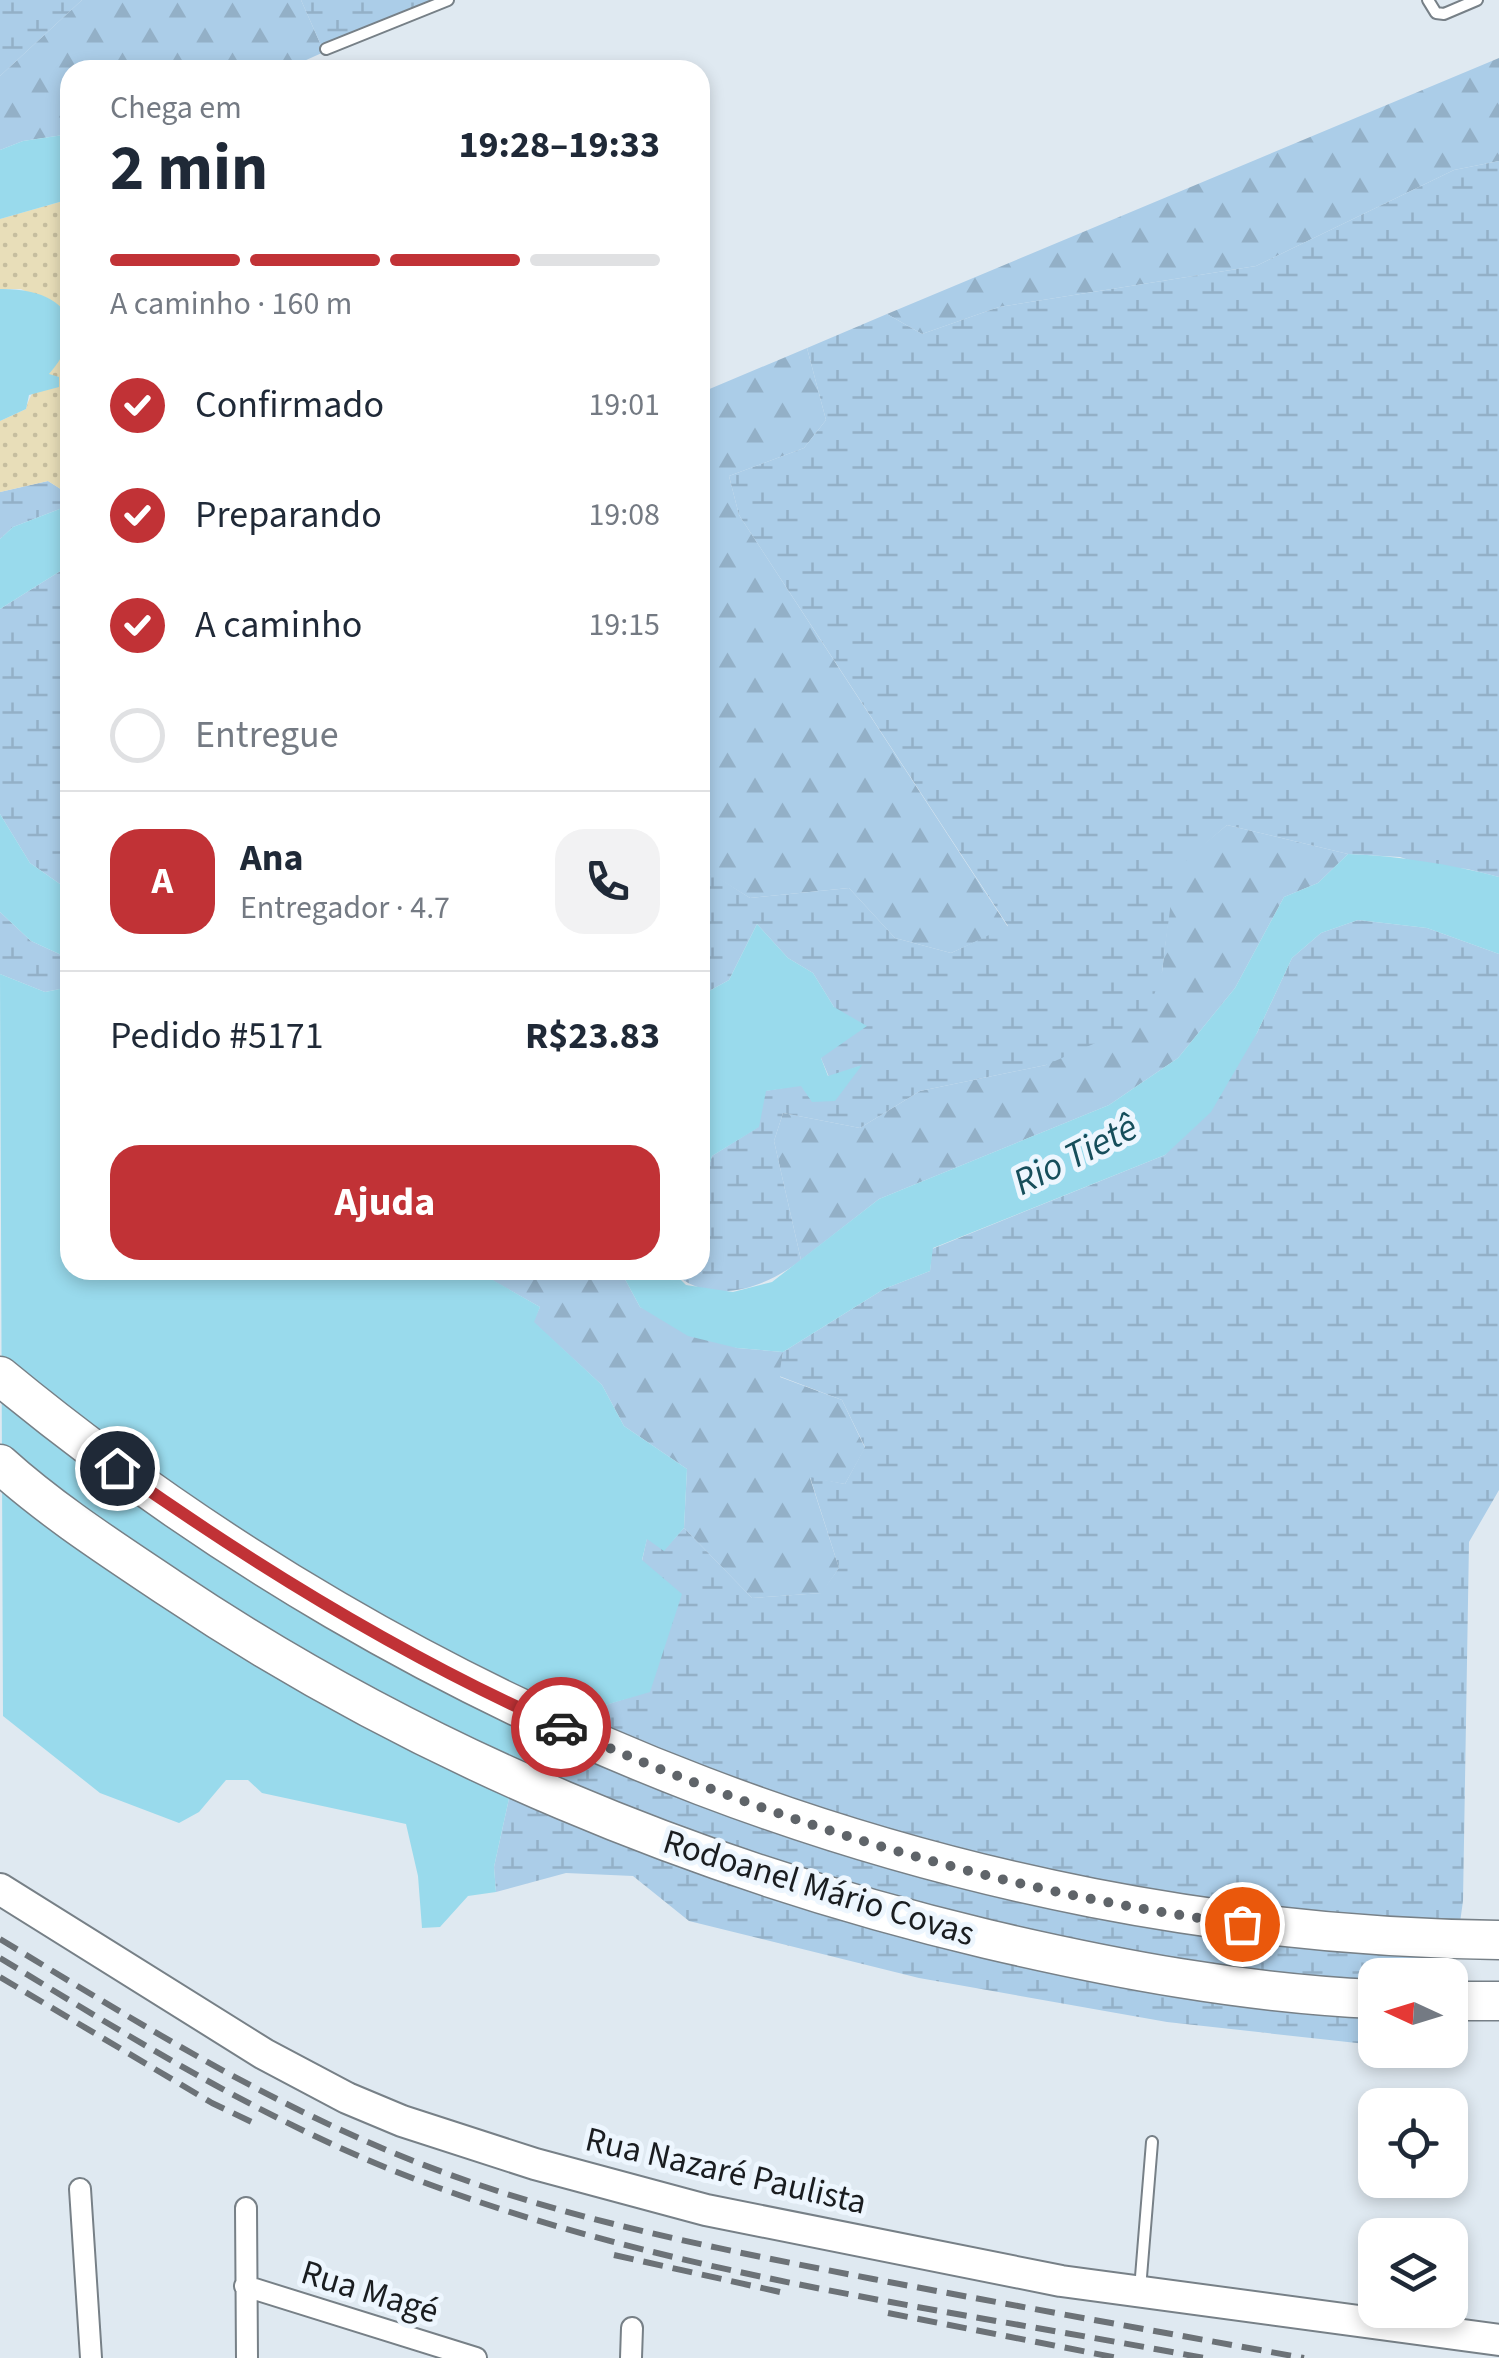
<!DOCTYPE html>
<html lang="pt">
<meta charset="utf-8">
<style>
:root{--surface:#fff;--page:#f2f2f3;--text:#1f2937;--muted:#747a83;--line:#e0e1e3;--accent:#c13236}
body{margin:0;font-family:"Source Sans 3",sans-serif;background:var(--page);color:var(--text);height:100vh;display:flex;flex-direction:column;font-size:38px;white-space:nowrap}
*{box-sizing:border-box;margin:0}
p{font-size:32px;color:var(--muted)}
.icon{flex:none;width:55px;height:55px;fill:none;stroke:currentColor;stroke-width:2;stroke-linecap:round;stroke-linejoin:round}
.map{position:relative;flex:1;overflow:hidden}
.drawer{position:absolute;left:60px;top:60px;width:650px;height:1220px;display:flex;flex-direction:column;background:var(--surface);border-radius:30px;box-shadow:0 5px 15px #0003}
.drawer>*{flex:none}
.needle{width:65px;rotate:274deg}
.controls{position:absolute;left:1358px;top:1958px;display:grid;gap:20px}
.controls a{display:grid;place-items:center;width:110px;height:110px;border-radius:20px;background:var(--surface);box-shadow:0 5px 15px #0003;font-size:50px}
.pin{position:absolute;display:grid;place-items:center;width:85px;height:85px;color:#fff;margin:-42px;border:5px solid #fff;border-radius:50%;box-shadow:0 2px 10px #0007}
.courier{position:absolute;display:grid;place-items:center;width:100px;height:100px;margin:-50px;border:8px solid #c13236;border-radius:50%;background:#fff;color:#222;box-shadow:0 2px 12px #0007}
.summary em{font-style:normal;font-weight:700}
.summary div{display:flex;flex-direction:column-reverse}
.summary{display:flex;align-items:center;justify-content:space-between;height:170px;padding:0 50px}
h1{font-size:65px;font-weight:700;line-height:75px}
.bar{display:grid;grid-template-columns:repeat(4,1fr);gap:15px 10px;align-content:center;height:120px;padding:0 50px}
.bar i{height:12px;border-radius:8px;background:var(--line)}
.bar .current{background:var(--accent)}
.bar p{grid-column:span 4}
.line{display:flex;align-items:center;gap:25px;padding:0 50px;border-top:2px solid var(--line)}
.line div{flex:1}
.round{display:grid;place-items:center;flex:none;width:105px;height:105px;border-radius:30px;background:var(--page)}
ol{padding:0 50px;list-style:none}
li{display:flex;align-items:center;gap:30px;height:110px}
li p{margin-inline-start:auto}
li .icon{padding:10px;border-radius:50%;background:var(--accent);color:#fff;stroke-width:4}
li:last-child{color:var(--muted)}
li i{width:55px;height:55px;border:5px solid var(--line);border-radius:50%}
.button{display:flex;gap:20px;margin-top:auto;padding:20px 50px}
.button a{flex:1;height:115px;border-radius:30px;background:var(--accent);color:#fff;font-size:40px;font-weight:700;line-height:115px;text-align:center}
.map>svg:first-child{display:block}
.forest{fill:url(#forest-firs)}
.wetland{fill:url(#wetland-marsh)}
.sand{fill:url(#sand-dots)}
.water{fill:#99daec}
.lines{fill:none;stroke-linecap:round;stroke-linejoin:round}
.service-casing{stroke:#778087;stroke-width:14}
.minor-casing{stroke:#778087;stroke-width:24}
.secondary-casing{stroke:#778087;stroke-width:34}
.motorway-casing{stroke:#778087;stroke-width:41}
.service{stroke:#fff;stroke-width:10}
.minor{stroke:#fff;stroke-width:20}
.secondary{stroke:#fff;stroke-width:30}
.motorway{stroke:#fff;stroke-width:38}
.rail{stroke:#6c7277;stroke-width:6;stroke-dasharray:20 10;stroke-linecap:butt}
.done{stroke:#5f6469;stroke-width:10;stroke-dasharray:0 18}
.route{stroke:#c13236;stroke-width:12}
.labels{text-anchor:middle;stroke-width:10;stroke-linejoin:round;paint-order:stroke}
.street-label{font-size:35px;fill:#1a1d20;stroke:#edf6fe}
.water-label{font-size:38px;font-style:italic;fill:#164e5b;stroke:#edf6fe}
</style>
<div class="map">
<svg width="1499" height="2358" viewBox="0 0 1499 2358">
<defs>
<pattern id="forest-firs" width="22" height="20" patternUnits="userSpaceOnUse" patternTransform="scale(2.5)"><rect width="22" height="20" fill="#abcde8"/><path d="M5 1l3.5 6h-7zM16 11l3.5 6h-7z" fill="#93b0c7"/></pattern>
<pattern id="wetland-marsh" width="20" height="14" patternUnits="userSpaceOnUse" patternTransform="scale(2.5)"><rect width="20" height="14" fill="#abcde8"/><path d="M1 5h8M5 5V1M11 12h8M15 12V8" fill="none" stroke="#93b0c7"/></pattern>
<pattern id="sand-dots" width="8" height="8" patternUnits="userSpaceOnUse" patternTransform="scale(2.5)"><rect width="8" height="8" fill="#e8deb9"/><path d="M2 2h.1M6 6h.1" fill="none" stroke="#c6be9f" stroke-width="1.8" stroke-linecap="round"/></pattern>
</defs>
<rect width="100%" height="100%" fill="#dfe9f1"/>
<!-- forest -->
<path class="forest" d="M82 0H301L324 52 284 70H70V134L23 141 0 150V76Z
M1499 58V161L1454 170 1256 266 999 307 922 334 887 314Z
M807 348 826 420 804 448 729 476 739 515 1008 927 951 953 895 938 849 888 750 898 711 874 700 893V393Z
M1227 825 1348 854 1318 883 1284 897 1235 988 1178 1058 1109 1105 879 1199 801 1260 774 1141 783 1113 860 1128 920 1091 1046 1065 1162 972 1174 869Z
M487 1270H620L640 1307 737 1348 783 1352 780 1377 842 1400 865 1448 845 1484 810 1478 839 1568 822 1593 752 1598 684 1528 687 1469 624 1426 602 1385 533 1322 540 1307 490 1279Z"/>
<!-- wetland -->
<path class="wetland" d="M0 0H82L0 76Z
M301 0H443L324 52Z
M1499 161V877L1467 869 1424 865 1400 857 1348 854 1227 825 1175 870 1162 972 1145 1021 1046 1065 920 1091 860 1128 783 1113 774 1141 801 1260C764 1289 709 1308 671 1270H700V1178L705 1179 712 1156 758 1127 765 1091 801 1085 812 1101 860 1066 829 1077 821 1058 834 1007 813 973 788 958 757 924 729 980 700 996V893L711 873 750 898 849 888 895 938 951 953 1008 926 739 515 729 476 804 448 826 420 807 348 887 314 922 334 999 307 1256 266 1454 170Z
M48 481 70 495V505L13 527 0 539V492Z
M70 565V891L30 863 0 814V609Z
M0 912 31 941 70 959V987L45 992 0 974Z
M1358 920 1427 928 1499 954V1490L1469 1542 1463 1901 1450 1994V1975H1375V2045L1167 2022 919 1978 689 1921 633 1876 566 1873 496 1892 494 1867 517 1762 545 1753 602 1706 650 1691 642 1561 647 1538 664 1550 684 1528 752 1598 821 1593 839 1568 810 1477 845 1484 865 1447 842 1400 779 1376 783 1352 884 1289 930 1271 932 1249 1165 1155 1257 1033 1292 958 1321 933Z"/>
<!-- sand -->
<path class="sand" d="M70 199V329L67 311 21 289H0V219Z
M70 334V495L48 481 0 492V421L26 409C33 379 64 366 70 334Z"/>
<!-- water -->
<path class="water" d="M70 134V199L0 219V150L23 141Z
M0 289C60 288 95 321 49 374L59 377V387L29 395 26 409 0 421Z
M70 505V565L0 609V539L13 527Z
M0 814 30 863 70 891V959L31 941 0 912Z
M1348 854C1399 856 1450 864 1499 877V954L1427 928 1358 920 1321 933 1292 958 1257 1033 1211 1112 1165 1155 933 1248 930 1271 884 1289 783 1352 737 1348 688 1336 640 1307 620 1270H671L686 1285 733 1292 772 1282 879 1199 1109 1105 1178 1058 1235 988 1284 897 1318 883Z
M757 924 788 958 813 973 834 1007 867 1026 821 1058 828 1076 862 1065 835 1101 812 1102 801 1086 766 1091 759 1127 712 1156 705 1179 700 1178V996L729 980Z
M0 974 45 992 70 987V1270H487L491 1279 540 1307 534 1322 602 1385 624 1426 687 1469 684 1528 664 1551 647 1539 642 1560 682 1594 650 1692 602 1706 545 1753 517 1762 494 1867 496 1892 468 1896 440 1927 422 1928 418 1876 406 1824 262 1793 248 1780H226L199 1812 179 1823 100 1793 3 1716Z"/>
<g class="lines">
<defs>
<path id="service" d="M1428 0 1436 13 1444 14 1477 0
M326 49 448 0
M1140 2289 1152 2142"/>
<path id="minor" d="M80 2189 91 2358
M246 2208 247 2358
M245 2286 476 2358
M631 2358 632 2328"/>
<path id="secondary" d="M0 1889 264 2054 347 2098 402 2121 535 2164 706 2210 1061 2281 1499 2340"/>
<path id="motorway" d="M0 1376C422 1724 950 1933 1499 1940
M0 1464C52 1511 113 1550 171 1589 419 1755 698 1870 987 1939 1115 1969 1243 1993 1375 1999
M1450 2001H1499"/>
</defs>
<!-- service casing -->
<use href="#service" class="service-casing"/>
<!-- minor casing -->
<use href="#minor" class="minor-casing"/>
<!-- secondary casing -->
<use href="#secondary" class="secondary-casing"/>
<!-- motorway casing -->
<use href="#motorway" class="motorway-casing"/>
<!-- service -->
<use href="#service" class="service"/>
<!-- minor -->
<use href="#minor" class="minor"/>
<!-- secondary -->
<use href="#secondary" class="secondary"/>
<!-- motorway -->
<use href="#motorway" class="motorway"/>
<!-- rail -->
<path class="rail" d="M0 1939C145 2027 287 2116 448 2174 585 2224 730 2251 873 2279 1016 2306 1160 2332 1304 2358
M0 1958C143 2045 284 2133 442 2189 686 2277 950 2310 1204 2358
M0 1977 212 2103 258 2125
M614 2255 780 2292
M888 2313 1118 2358"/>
</g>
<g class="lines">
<!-- done -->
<path class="done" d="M561 1727C778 1824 1005 1893 1242 1924"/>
<!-- route -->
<path class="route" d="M117 1468C257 1567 403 1657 561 1727"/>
</g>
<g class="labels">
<!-- street labels -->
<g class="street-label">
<text transform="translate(819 1887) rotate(17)" y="12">Rodoanel Mário Covas</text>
<text transform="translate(726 2170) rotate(13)" y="12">Rua Nazaré Paulista</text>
<text transform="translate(370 2291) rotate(17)" y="12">Rua Magé</text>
</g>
<!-- water labels -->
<g class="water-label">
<text transform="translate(1075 1154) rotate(-27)" y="13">Rio Tietê</text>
</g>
</g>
</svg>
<div class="controls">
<a><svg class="needle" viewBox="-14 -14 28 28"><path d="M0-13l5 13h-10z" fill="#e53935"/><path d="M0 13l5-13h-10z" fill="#747a83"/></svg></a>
<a><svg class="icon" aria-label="locate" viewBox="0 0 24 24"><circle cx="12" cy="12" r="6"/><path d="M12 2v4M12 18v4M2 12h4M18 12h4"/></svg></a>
<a><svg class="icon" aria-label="layers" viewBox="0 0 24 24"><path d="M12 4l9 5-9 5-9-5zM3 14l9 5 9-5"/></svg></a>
</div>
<div class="pin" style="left:1242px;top:1924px;background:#ea580c"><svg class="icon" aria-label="bag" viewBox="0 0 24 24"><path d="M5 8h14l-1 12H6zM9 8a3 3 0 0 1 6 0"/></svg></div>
<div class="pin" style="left:117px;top:1468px;background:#1f2937"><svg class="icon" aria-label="home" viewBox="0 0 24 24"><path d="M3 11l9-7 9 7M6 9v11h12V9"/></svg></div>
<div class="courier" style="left:561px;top:1727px"><svg class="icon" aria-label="car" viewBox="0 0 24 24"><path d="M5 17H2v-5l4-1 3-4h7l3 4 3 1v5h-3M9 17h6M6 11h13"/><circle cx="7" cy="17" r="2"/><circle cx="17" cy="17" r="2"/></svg></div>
<section class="drawer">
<div class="summary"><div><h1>2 min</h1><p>Chega em</p></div><em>19:28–19:33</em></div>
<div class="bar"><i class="current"></i><i class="current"></i><i class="current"></i><i></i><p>A caminho · 160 m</p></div>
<ol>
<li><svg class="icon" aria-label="check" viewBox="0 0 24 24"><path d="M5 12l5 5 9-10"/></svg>Confirmado<p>19:01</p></li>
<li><svg class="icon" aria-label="check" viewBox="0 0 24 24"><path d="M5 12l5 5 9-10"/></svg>Preparando<p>19:08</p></li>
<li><svg class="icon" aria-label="check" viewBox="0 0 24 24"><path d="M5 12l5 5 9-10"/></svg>A caminho<p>19:15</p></li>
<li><i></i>Entregue</li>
</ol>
<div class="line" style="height:180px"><b class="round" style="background:var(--accent);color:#fff">A</b><div><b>Ana</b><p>Entregador · 4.7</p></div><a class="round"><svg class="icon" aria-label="phone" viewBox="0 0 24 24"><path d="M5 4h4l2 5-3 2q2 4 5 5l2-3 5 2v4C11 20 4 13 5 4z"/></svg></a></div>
<div class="line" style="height:130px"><div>Pedido #5171</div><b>R$23.83</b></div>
<div class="button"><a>Ajuda</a></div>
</section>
</div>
